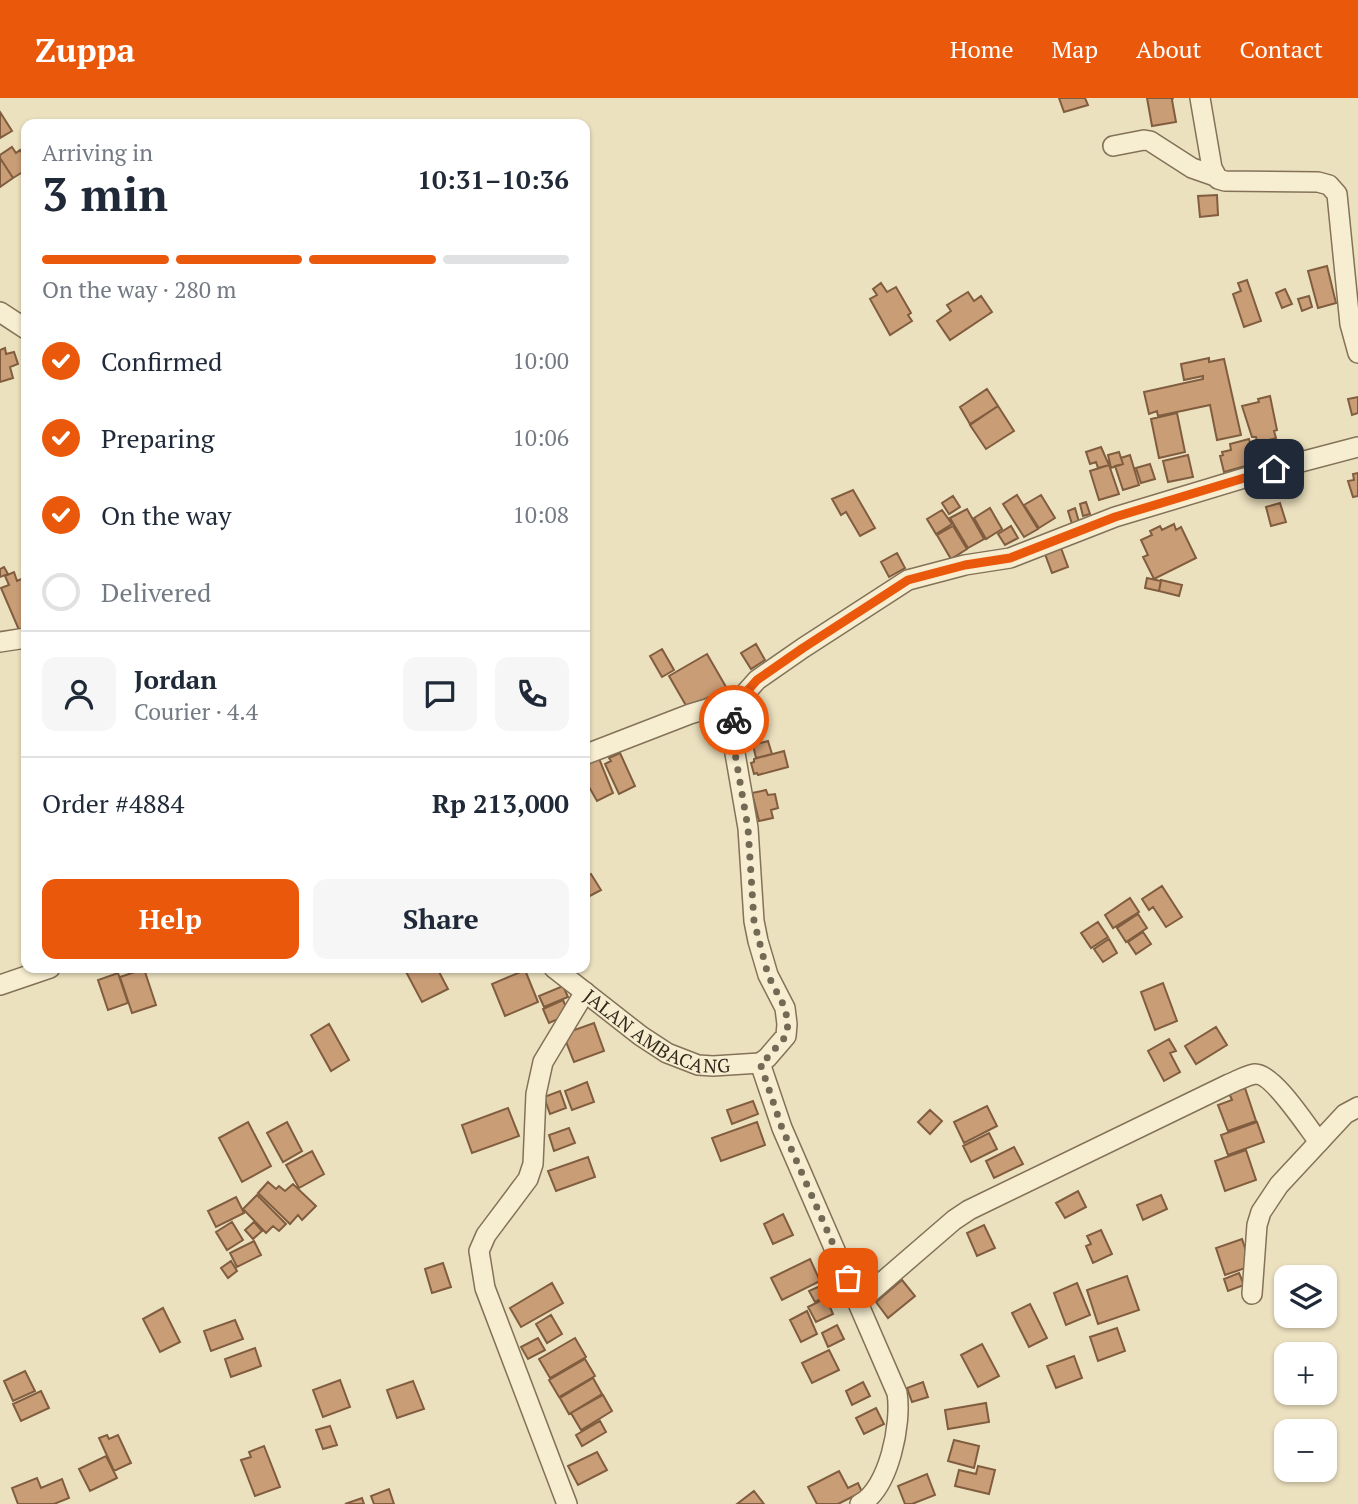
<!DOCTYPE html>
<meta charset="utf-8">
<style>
:root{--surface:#fff;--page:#f6f6f7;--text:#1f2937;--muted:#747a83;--line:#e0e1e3;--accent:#ea580c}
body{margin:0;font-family:"PT Serif",serif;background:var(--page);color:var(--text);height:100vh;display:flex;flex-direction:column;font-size:26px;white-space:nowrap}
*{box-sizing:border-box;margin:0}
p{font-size:23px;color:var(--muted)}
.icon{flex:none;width:38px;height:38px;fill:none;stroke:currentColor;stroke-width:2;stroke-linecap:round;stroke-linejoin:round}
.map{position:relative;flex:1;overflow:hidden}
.side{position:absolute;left:21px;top:21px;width:569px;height:854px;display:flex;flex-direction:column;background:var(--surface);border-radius:14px;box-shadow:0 2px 5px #0004}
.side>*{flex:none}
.tools{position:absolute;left:1274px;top:1167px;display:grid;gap:14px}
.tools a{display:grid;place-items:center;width:63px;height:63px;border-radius:14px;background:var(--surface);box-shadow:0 2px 5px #0004;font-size:35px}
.pin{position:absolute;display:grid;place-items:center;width:60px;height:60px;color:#fff;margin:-30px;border-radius:14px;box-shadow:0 4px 10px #0006}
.courier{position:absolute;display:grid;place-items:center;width:70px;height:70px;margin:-35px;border:5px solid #ea580c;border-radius:50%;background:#fff;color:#222;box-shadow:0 2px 9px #0007}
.summary em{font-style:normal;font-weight:700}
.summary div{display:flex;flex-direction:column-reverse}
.summary{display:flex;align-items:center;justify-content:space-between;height:119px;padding:0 21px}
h1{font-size:46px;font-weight:700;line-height:52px}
.bar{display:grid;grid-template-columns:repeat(4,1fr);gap:10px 7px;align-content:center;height:84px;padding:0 21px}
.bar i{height:9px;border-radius:5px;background:var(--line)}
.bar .active{background:var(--accent)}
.bar p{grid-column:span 4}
.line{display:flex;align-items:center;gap:18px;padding:0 21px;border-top:2px solid var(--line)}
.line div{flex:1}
.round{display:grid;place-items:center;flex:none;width:74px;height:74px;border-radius:14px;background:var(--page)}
ol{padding:0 21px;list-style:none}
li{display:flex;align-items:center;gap:21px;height:77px}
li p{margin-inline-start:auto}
li .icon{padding:7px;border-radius:50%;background:var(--accent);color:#fff;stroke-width:4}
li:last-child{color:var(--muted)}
li i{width:38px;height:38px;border:4px solid var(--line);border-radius:50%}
.primary-button{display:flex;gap:14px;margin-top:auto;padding:14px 21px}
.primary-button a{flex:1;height:80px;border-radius:14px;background:var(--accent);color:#fff;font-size:28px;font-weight:700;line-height:80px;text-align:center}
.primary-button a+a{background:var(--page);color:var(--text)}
header{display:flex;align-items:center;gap:42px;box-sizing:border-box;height:98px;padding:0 35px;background:var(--accent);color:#fff}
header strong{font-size:33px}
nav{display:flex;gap:38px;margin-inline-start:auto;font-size:24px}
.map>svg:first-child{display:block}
.building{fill:#c99d76;stroke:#815d3f;stroke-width:2}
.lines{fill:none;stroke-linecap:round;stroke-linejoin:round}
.minor-casing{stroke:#837258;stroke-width:22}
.minor{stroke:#f7eed1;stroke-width:19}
.done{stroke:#746955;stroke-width:7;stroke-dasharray:0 12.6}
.route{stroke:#ea580c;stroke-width:9}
.labels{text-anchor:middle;stroke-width:7;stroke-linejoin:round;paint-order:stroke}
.street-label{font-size:19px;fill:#33291c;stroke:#f3ebce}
</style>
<header>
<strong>Zuppa</strong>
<nav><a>Home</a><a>Map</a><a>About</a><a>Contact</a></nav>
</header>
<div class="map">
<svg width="1358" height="1406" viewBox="0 0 1358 1406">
<rect width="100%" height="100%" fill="#ece1bf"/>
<!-- building -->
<path class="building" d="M1059 0H1085L1088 7 1064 14Z
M1147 0H1173L1172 2 1176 24 1152 28Z
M0 14 12 33 0 40Z
M12 49 16 55 20 52 26 61V72L13 80 0 60V57Z
M0 60 13 80 0 89Z
M1217 97 1218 117 1200 119 1198 98Z
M1327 168 1336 205 1318 210 1308 173Z
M1247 182 1261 223 1244 229 1233 196 1241 193 1238 185Z
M881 185 887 194 896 189 911 215 908 217 912 223 890 237 870 201 877 197 873 191Z
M1285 191 1292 206 1282 210 1276 195Z
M968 194 974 203 981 198 992 214 950 242 937 223 951 213 947 207Z
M1309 198 1312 209 1302 213 1298 201Z
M5 250 6 256 14 254 18 266 10 269 13 280 0 284V252Z
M1209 260V264L1224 261 1241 337 1217 342 1210 307 1158 318 1157 313 1149 316 1144 294 1203 281V278L1184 282 1181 266Z
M987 291 998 308 970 326 960 309Z
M1270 298 1277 332 1274 333 1276 340 1269 342 1270 345 1258 348 1256 339H1252L1242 308 1259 304 1258 301Z
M1358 299V315L1352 317 1348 301Z
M998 308 1014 333 986 351 970 327Z
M1177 315 1185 354 1159 360 1151 321Z
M1249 341 1256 365 1224 374 1220 358 1223 357 1222 354 1231 352 1230 346Z
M1101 349 1109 367 1098 370 1096 364 1090 366 1086 354Z
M1119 354 1123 366 1111 370 1108 357Z
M1130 357 1139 387 1123 392 1115 368 1123 366 1121 360Z
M1188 357 1193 379 1168 384 1163 363Z
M1150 366 1155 381 1141 385 1136 370Z
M1109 367 1119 396 1099 402 1090 373Z
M1358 375V398L1353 399 1348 383 1354 382 1353 376Z
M853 392 875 430 860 438 846 414 841 417 832 401Z
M1017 397 1038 431 1024 439 1003 406Z
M1041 397 1055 420 1039 430 1024 407Z
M953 398 960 409 949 416 942 405Z
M1086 404 1090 416 1083 418 1080 406Z
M1280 405 1286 424 1271 428 1266 409Z
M990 410 1002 431 986 441 974 420Z
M1075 410 1079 424 1072 426 1068 413Z
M967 411 984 441 968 450 950 420Z
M942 412 952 426 936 436 927 421Z
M1174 426 1176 432 1181 429 1196 460 1154 481 1143 459 1148 457 1141 442 1152 437 1150 433 1160 428 1162 432Z
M953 428 967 451 951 461 937 437Z
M1011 428 1018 440 1005 447 998 436Z
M1061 450 1068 469 1052 475 1045 456Z
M897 455 905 470 889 479 881 464Z
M4 469 8 476 0 479V471Z
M14 474 17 483 26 479V529L19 532 1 490 9 487 5 478Z
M1147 480 1161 483 1159 493 1145 490Z
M1161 482 1182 487 1179 498 1159 493Z
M756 546 765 562 751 571 741 555Z
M662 551 674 572 662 579 650 558Z
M707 556 726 589 688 611 669 578Z
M768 643 772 656 756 660 753 647Z
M784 653 788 669 758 677 757 675 754 676 751 665 754 664V661Z
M620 655 635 688 619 696 605 666 611 663 609 660Z
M598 658 613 695 597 703 584 680V665Z
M766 692 768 697 775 696 778 710 771 712 773 720 759 723 752 695Z
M591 776 601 792 584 801V779Z
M1162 788 1182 819 1166 829 1153 809 1149 812 1142 801Z
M1130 800 1139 814 1113 830 1105 817Z
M1138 816 1147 830 1126 844 1117 830Z
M1098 824 1108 839 1091 850 1081 835Z
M1143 834 1151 846 1136 856 1128 844Z
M1109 841 1117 855 1103 864 1094 851Z
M404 870H437L448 891 422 904Z
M144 871 156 907 132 915 120 879Z
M525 872 538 904 505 918 492 886Z
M118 875 128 905 108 912 98 882Z
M1163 885 1177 923 1155 932 1141 894Z
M563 888 568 899 544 909 539 898Z
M563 902 569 916 549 925 543 911Z
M594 925 604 953 574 964 563 936Z
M329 926 349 962 331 973 311 937Z
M1216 929 1227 947 1196 966 1185 948Z
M1169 941 1176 953 1170 955 1180 974 1164 983 1148 953Z
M587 984 594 1004 572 1012 565 993Z
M1245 990 1256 1023 1228 1033 1218 1007 1232 1002 1229 995Z
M560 993 566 1010 550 1016 544 999Z
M753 1003 758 1016 732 1026 727 1012Z
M987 1008 997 1028 964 1045 954 1024Z
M508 1010 519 1038 472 1055 462 1027Z
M930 1012 942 1023 930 1036 918 1024Z
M248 1024 271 1068 242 1084 219 1040Z
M287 1024 302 1053 283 1064 267 1035Z
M757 1024 765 1047 721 1063 712 1040Z
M1257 1024 1264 1044 1228 1057 1221 1037Z
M569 1030 575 1045 554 1053 549 1037Z
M989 1035 997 1051 971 1064 963 1048Z
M1014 1049 1023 1066 994 1080 986 1063Z
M1246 1052 1256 1082 1225 1093 1215 1063Z
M312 1053 324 1076 299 1090 286 1067Z
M588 1059 595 1079 556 1093 548 1073Z
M268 1084 276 1091 279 1088 285 1093 293 1086 316 1108 302 1122 298 1117 290 1126 258 1095Z
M1078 1093 1086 1109 1065 1120 1056 1105Z
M257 1097 286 1126 279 1133 273 1128 266 1135 243 1111Z
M1161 1097 1167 1111 1143 1122 1137 1107Z
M236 1099 244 1115 216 1129 208 1113Z
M783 1116 793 1137 773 1146 764 1126Z
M232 1124 243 1142 227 1152 216 1134Z
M254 1124 262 1133 253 1141 245 1132Z
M984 1127 995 1150 977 1158 967 1135Z
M1101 1132 1112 1156 1093 1165 1086 1148 1091 1146 1087 1138Z
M1242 1141 1251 1168 1225 1177 1216 1150Z
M254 1143 261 1157 237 1169 230 1155Z
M810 1161 820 1183 782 1202 771 1180Z
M231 1163 237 1173 228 1180 221 1170Z
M443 1165 451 1189 432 1195 425 1171Z
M1239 1175 1244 1187 1228 1193 1224 1181Z
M1127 1178 1139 1212 1098 1226 1087 1192Z
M902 1182 915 1198 888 1220 876 1204Z
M829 1184 834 1195 815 1204 809 1193Z
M552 1185 563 1205 521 1229 510 1210Z
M1077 1185 1090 1217 1066 1227 1054 1195Z
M826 1200 833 1216 816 1224 808 1209Z
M1030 1206 1047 1240 1029 1249 1012 1215Z
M163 1210 180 1244 160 1254 143 1221Z
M807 1213 817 1236 801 1244 790 1222Z
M551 1217 562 1236 547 1245 536 1226Z
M235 1222 243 1241 211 1253 204 1233Z
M837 1227 844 1241 828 1249 822 1235Z
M1117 1230 1125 1253 1098 1263 1090 1239Z
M538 1240 545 1252 528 1261 521 1249Z
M575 1240 586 1259 550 1280 539 1261Z
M982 1246 999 1278 978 1289 961 1257Z
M255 1250 261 1268 231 1279 225 1261Z
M829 1252 839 1272 812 1285 802 1265Z
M1074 1258 1082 1280 1056 1290 1047 1268Z
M585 1261 595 1278 559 1299 549 1282Z
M25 1273 35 1293 13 1303 4 1283Z
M593 1280 602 1296 569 1316 560 1300Z
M340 1282 350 1309 323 1319 313 1292Z
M413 1283 424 1311 397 1320 387 1292Z
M863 1284 870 1298 852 1307 846 1293Z
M923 1284 928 1299 912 1304 907 1290Z
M41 1293 49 1310 21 1323 13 1306Z
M603 1297 612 1313 581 1332 571 1315Z
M986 1305 989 1324 948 1331 945 1312Z
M876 1310 884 1326 864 1336 856 1320Z
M600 1323 606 1334 582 1348 576 1337Z
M330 1328 337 1347 323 1351 316 1332Z
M107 1337 109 1341 118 1337 131 1365 114 1373 99 1340Z
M954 1342 979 1348 974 1370 948 1363Z
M264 1348 280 1389 255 1398 241 1362 251 1359 249 1354Z
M597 1354 607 1372 578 1387 568 1368Z
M106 1358 117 1380 90 1393 79 1371Z
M978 1368 995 1372 989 1396 955 1388 959 1372 976 1376Z
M839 1373 848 1390 858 1385 862 1394 838 1406H817L808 1389Z
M927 1376 935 1397 912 1406H905L898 1388Z
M37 1380 41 1390 62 1381 69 1400 54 1406H18L12 1390Z
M389 1391 394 1406H374L371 1398Z
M754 1393 764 1406H737Z
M362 1400 364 1406H345Z"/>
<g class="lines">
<defs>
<g id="minor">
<path d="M1200 0 1212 70 1218 81 1225 83 1318 84 1329 87 1337 96 1350 226 1358 255"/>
<path d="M1113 48 1144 42 1150 43 1192 70 1215 78"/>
<path d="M0 214 26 231"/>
<path d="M0 544 26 540"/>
<path d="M584 657 690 616 740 601"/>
<path id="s1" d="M554 870 641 938 667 955 698 967 713 968 760 965 767 960 786 938 787 926 785 910 768 877 758 843 754 823 748 730 732 638 740 601 757 582 803 550 908 482 965 467 1010 460 1115 419 1274 371 1358 349"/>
<path d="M0 887 50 870"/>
<path d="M760 965 782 1030 897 1295C902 1325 889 1391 860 1406"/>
<path d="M1252 1196 1257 1127 1261 1114 1279 1087 1345 1016 1358 1009"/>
<path d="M859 1204 954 1122 969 1112 1229 986C1237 983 1247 977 1255 976 1273 975 1308 1030 1319 1044"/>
<path d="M567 1406 485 1190 479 1153 486 1137 528 1081 533 1066 536 996 543 964 585 894"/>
</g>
</defs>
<!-- minor casing -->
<use href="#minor" class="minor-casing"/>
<!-- minor -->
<use href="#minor" class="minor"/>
</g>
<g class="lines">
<!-- done -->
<path class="done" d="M734 622 732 638 748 730 754 823 768 877 785 910 788 926 786 938 767 960 760 965 782 1030 848 1180"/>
<!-- route -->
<path class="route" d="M734 622 740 601 757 582 803 550 908 482 965 467 1010 460 1115 419 1274 371"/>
</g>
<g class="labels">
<!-- street labels -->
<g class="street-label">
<text dy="7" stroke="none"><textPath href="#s1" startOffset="124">JALAN AMBACANG</textPath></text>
</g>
</g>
</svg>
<div class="tools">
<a><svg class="icon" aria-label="layers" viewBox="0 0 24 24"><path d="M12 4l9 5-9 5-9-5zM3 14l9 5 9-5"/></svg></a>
<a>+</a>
<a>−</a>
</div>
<div class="pin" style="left:848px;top:1180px;background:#ea580c"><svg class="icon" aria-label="bag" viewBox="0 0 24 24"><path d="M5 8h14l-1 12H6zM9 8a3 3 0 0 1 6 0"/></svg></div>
<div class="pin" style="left:1274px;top:371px;background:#1f2937"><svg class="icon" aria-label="home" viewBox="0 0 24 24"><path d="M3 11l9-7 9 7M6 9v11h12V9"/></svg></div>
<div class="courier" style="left:734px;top:622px"><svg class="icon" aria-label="bike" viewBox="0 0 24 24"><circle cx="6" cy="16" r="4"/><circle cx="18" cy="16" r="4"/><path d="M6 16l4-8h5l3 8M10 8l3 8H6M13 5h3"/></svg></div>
<section class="side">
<div class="summary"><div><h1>3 min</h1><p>Arriving in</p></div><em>10:31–10:36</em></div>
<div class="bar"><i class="active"></i><i class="active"></i><i class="active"></i><i></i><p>On the way · 280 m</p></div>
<ol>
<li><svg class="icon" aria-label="check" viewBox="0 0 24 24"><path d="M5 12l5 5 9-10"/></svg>Confirmed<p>10:00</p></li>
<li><svg class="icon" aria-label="check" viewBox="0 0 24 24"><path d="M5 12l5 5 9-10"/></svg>Preparing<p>10:06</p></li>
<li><svg class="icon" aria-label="check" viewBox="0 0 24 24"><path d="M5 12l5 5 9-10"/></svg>On the way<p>10:08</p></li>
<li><i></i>Delivered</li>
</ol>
<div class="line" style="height:126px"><a class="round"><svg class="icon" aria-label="person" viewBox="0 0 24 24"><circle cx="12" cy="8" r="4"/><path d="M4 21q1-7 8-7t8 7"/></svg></a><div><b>Jordan</b><p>Courier · 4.4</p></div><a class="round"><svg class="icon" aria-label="chat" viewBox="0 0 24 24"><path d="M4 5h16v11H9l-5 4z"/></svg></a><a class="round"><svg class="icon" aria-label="phone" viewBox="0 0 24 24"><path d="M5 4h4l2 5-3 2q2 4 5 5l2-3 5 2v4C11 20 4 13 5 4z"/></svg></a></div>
<div class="line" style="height:91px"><div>Order #4884</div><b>Rp 213,000</b></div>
<div class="primary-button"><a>Help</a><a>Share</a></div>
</section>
</div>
